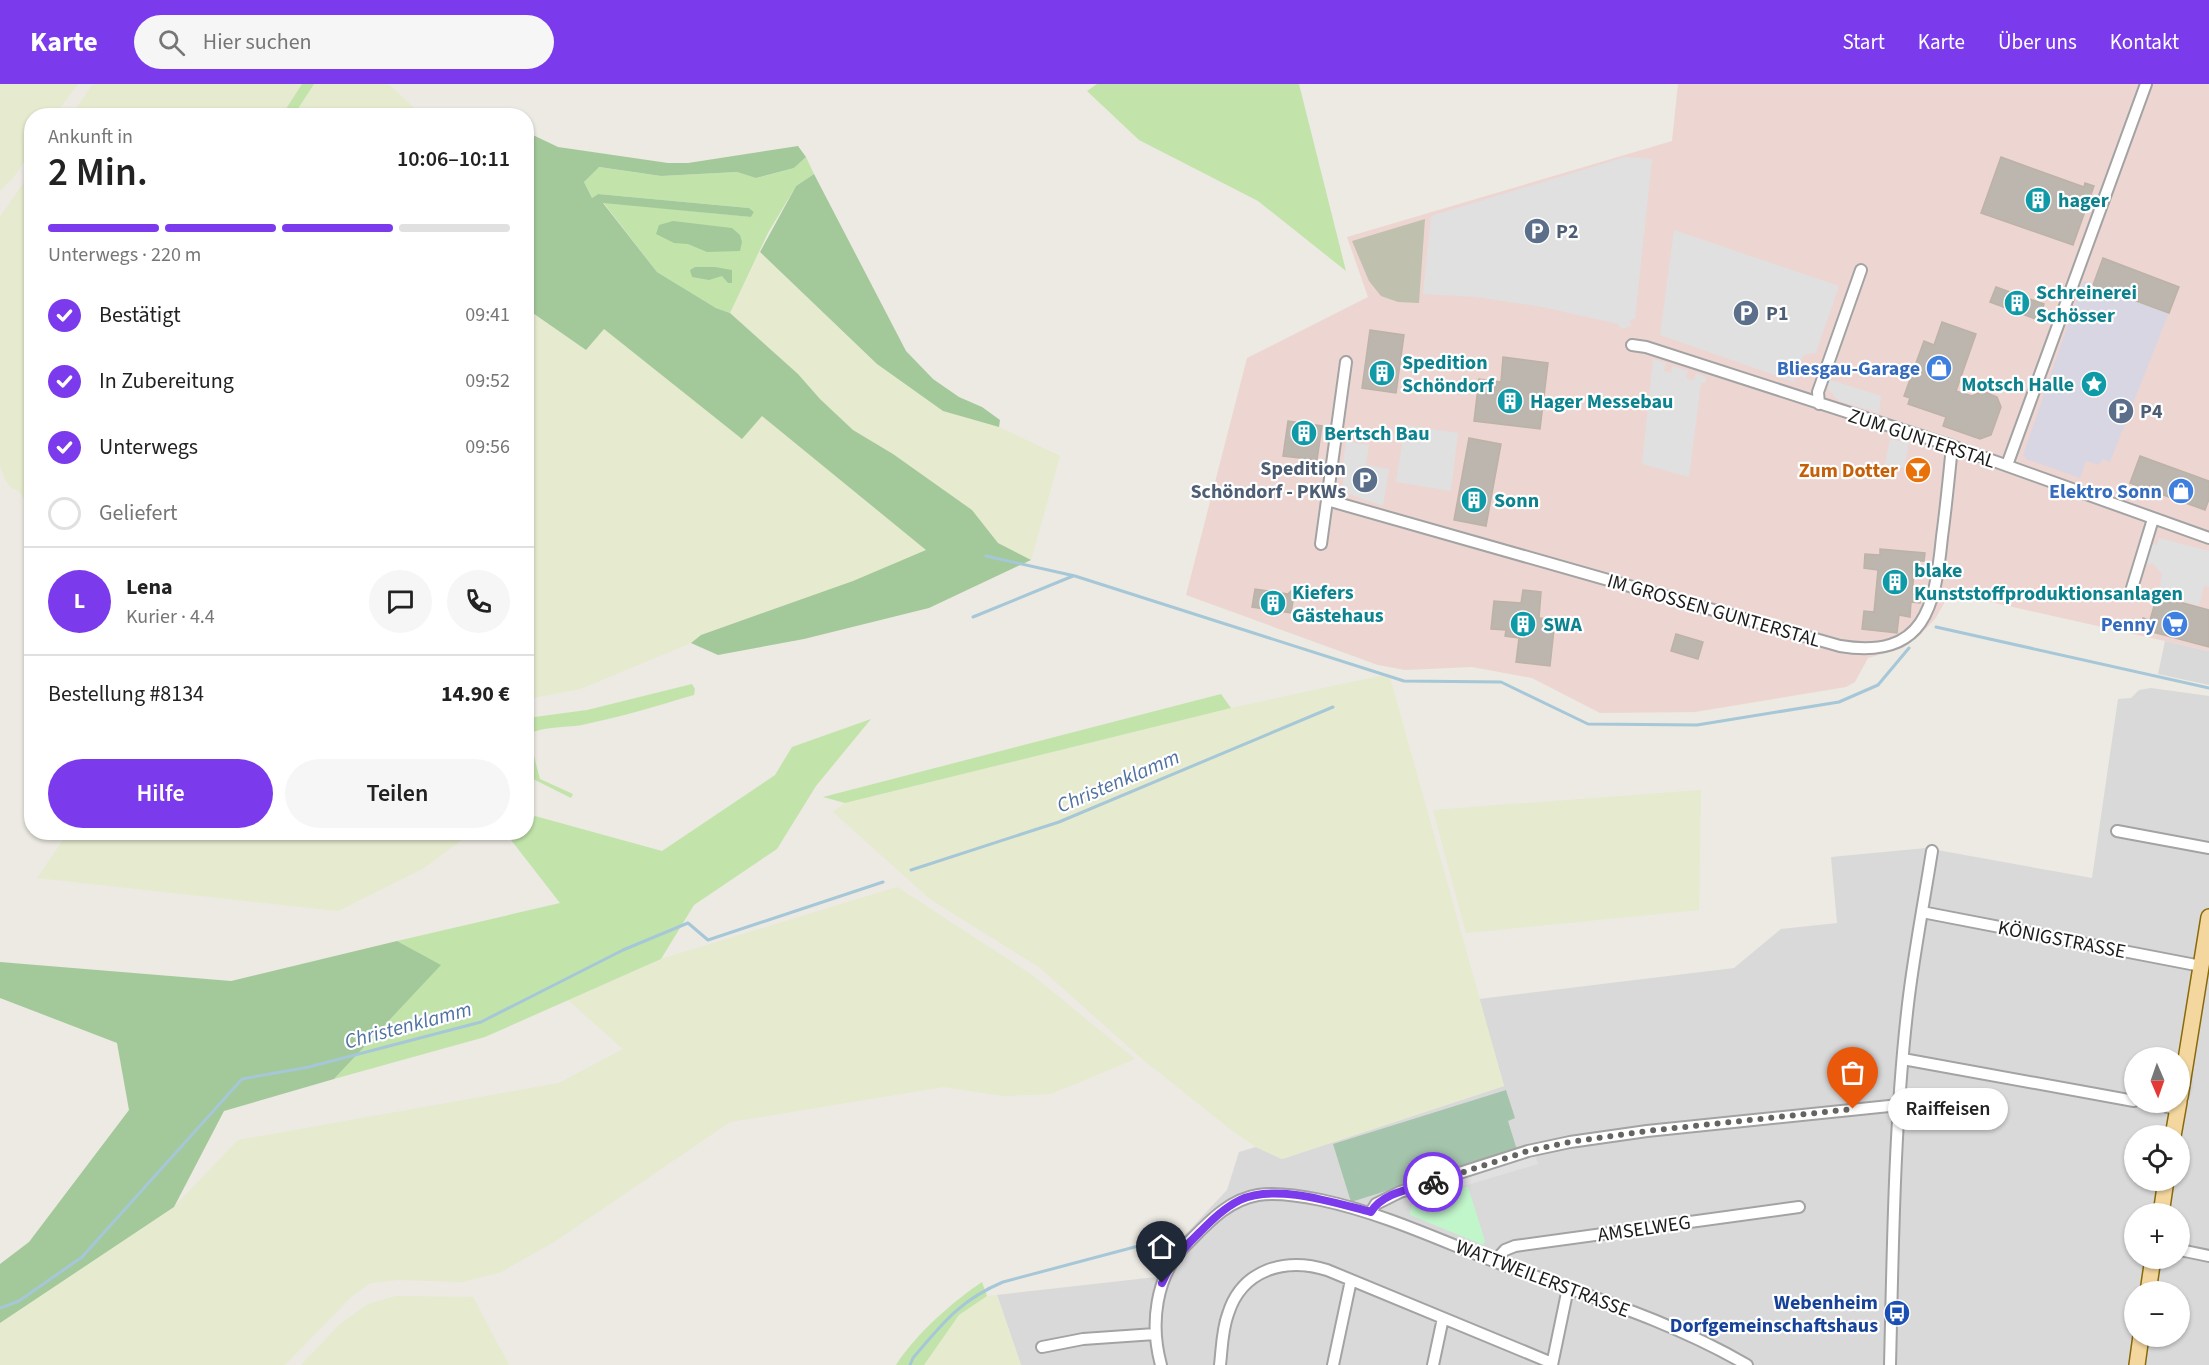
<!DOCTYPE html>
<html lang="de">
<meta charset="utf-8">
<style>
:root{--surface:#fff;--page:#f6f6f6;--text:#222;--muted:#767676;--line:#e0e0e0;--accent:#7c3aed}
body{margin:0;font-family:"Source Sans 3",sans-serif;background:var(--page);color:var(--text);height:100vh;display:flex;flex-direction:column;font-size:22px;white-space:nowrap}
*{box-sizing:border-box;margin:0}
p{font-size:20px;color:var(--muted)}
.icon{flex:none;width:33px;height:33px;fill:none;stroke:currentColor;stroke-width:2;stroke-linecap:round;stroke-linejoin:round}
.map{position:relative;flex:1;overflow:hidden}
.side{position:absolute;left:24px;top:24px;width:510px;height:732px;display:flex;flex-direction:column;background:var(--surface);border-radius:24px;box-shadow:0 2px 4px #0004}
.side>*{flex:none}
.needle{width:39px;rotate:178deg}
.tools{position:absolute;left:2124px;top:963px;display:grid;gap:12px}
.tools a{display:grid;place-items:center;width:66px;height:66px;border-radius:50%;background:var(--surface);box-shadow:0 2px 4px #0004;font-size:30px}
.pin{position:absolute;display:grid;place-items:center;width:51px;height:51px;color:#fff;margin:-62px -26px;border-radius:50% 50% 50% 0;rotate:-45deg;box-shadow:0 0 6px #0007}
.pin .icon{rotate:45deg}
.courier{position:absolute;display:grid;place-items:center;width:60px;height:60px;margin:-30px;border:4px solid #7c3aed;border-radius:50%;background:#fff;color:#222;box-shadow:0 2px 8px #0007}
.bubble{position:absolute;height:42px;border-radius:21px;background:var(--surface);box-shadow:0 2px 4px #0004;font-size:20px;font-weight:600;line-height:42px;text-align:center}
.summary em{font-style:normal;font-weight:600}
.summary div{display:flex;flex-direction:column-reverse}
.summary{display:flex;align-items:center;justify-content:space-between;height:102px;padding:0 24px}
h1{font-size:39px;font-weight:600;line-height:45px}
.bar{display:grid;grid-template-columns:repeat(4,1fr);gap:9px 6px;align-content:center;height:72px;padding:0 24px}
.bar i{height:8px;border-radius:4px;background:var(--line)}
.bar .current{background:var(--accent)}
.bar p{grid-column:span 4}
.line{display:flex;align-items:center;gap:15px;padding:0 24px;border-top:2px solid var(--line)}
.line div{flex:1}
.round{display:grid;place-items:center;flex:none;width:63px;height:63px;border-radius:32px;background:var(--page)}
ol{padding:0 24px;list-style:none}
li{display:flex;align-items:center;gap:18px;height:66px}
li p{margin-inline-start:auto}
li .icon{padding:6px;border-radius:50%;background:var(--accent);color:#fff;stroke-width:4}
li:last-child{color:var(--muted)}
li i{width:33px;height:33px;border:3px solid var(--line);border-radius:50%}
.action{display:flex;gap:12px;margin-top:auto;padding:12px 24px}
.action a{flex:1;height:69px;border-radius:36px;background:var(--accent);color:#fff;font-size:24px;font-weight:600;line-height:69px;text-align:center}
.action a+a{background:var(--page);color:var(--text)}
header{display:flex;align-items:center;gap:36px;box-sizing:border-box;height:84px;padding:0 30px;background:var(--accent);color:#fff}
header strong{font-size:28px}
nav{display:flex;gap:33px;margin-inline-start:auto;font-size:21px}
.search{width:420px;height:54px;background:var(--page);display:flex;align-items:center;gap:15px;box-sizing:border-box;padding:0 21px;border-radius:33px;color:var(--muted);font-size:22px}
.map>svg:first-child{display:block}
.residential{fill:#dad9d9;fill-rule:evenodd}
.commercial{fill:#edd5d2}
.construction{fill:#bfc0ae}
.farmland{fill:#e6eace}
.grass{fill:#c2e4ab}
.forest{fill:#a3c99a}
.cemetery{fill:#a5c4ac}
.park{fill:#c1f5ca}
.parking{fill:#e0e0e0}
.plaza{fill:#d8d6e2}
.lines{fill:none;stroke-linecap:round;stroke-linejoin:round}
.stream{stroke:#a5c7d7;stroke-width:3}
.building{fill:#bcb6af;stroke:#bdb2a6;stroke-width:1.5}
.minor-casing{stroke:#a3a3a3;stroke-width:14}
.primary-casing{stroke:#896a0b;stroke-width:18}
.minor{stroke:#fff;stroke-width:10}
.primary{stroke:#f4d79f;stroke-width:15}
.done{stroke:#656461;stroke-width:6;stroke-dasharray:0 10.8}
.route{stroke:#7c3aed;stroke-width:8}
.labels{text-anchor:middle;stroke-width:4.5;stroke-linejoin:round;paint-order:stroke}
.culture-label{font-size:20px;font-weight:bold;fill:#0d838f;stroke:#fff;text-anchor:start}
.service-label{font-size:20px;font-weight:bold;fill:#4e5e75;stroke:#fff;text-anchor:start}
.shop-label{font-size:20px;font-weight:bold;fill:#366cbe;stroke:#fff;text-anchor:end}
.street-label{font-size:20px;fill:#1c1c1c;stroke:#fff}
.food-label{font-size:20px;font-weight:bold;fill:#c56008;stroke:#fff;text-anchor:end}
.transit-label{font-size:20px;font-weight:bold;fill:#164399;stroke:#fff;text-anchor:end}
.water-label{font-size:21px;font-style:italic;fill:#5072a3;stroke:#fff}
</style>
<header>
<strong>Karte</strong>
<div class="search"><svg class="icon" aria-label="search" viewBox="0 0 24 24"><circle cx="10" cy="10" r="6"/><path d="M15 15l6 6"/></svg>Hier suchen</div>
<nav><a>Start</a><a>Karte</a><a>Über uns</a><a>Kontakt</a></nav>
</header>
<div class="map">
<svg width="2209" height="1281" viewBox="0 0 2209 1281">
<rect width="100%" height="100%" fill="#eceae2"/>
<!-- residential -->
<path class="residential" d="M2165 557 2209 567V601L2158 590Z
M2151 604 2209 612V1281H1021L997 1211 1156 1193 1178 1158 1227 1106 1239 1068 1256 1063 1282 1075 1504 1002 1479 915 1734 884 1781 845 1837 839 1831 773 1926 764 2092 794 2118 615 2131 614 2139 606ZM2134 974H2180V1018H2134ZM2134 1052H2180V1096H2134ZM2134 1130H2180V1174H2134ZM2134 1208H2180V1252H2134Z"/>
<!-- commercial -->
<path class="commercial" d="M1678 0H2209V567L1950 509 1935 535 1920 551 1903 564 1868 574 1855 598 1846 603 1695 628 1600 629 1532 594 1472 583 1405 586 1378 581 1186 511 1247 274 1368 213 1347 153 1672 57Z"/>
<!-- construction -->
<path class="construction" d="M1425 135 1419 219 1398 218 1381 212 1369 197 1352 157Z"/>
<!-- farmland -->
<path class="farmland" d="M0 0H78L55 31 32 32 31 67 16 90 0 107Z
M93 0H388L422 31 71 32Z
M31 88V426L19 407 10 403 5 395 0 382V133Z
M760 168 877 280 943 327 999 343 1060 372 1031 476 998 459 972 426 893 370 853 346 820 315 798 290 730 229Z
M526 225 586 266 604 244 742 355 762 331 927 466 853 497 701 551 691 559 580 605 527 615Z
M1389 590 1504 1002 1282 1075 1256 1063 1234 1048 1141 974 1039 883 930 815 833 728 845 719 1231 624Z
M1701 706 1699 826 1466 849 1433 726Z
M68 749V748L471 749 424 784 338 827 37 794Z
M897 803 1032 891 1135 975 1051 1010 1003 1012 944 1003 730 1038 554 1158 501 1188 463 1198 398 1196 370 1199 351 1213 285 1281H0V1239L174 1123 238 1056 559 999 623 965 568 916 661 875Z
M997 1211 1021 1281H924L959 1231 987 1212Z
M396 1212 473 1213 509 1281H301L339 1241 368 1220Z"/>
<!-- grass -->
<path class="grass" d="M302 0H314L294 31H282Z
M1097 0H1299L1346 187 1258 117 1139 56 1087 7Z
M806 73 814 90 796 102 768 149 730 229 716 224 657 188 603 118 751 133 754 128 749 124 598 110 592 114 584 98 598 83 661 92 737 88 757 94 794 84Z
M692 600 695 605 694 611C657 622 620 633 582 641 564 644 544 642 528 650L540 695 573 710 571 714 527 692V634L587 626Z
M1221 610 1231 624 845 719 823 713Z
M871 635 816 702 777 765 694 821 661 875 485 953 334 995 440 881 397 857 560 819 511 756 518 749 526 748 527 741 535 732 662 767 775 691 792 663Z
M982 1198 987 1212 959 1231 924 1281H896C915 1251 952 1218 982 1198Z"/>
<!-- forest -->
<path class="forest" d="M527 51 535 52 558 63 668 79H688L798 62 806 73 794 84 756 94 737 88 661 92 599 83 584 98 592 114 598 110 749 124 754 128 751 133 603 119 657 188 716 224 730 229 798 290 820 315 853 346 893 370 972 426 998 459 1031 476 929 524 804 555 718 571 691 559 701 551 853 497 926 466 762 332 742 355 604 245 586 266 527 225Z
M814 90 906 267 933 295 959 313 982 323 1000 336 999 343 943 327 877 280 760 168 796 102Z
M673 137 732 144 740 151 742 158 740 167 707 168 688 160 674 159 656 150 659 141Z
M695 183H715L732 186V199H728L722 192 709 196 692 193 690 186Z
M397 857 441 881 334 995 224 1027 174 1123 0 1239V1180L29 1158 129 1026 117 959 0 914V878L231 897Z"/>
<!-- cemetery -->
<path class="cemetery" d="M1506 1006 1515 1034 1508 1037 1517 1066 1351 1118 1333 1060Z"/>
<!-- park -->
<path class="park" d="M1462 1102 1468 1103 1485 1157 1483 1161 1410 1131 1411 1122 1415 1118Z"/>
<!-- parking -->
<path class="parking" d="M1625 73 1652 75 1635 235 1630 236 1631 242 1621 245 1618 240 1542 223 1476 213 1423 210 1431 132Z
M1674 146 1839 202 1816 269 1806 270 1802 274 1794 298 1660 251Z
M1653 275 1666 279 1664 287 1671 289 1672 282 1688 287 1686 294 1690 296H1694L1696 289 1706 293 1705 299H1701L1689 393 1642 380Z
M1828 295 1881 312 1879 329 1839 317 1829 306Z
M1405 341 1458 349 1451 407 1396 398Z
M1890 355 1909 359 1904 384 1885 380Z
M1346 358 1369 361 1366 381 1389 385 1383 422 1344 408 1342 386Z
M2159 454 2209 467V503L2204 502 2199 522 2158 511 2162 490 2153 480 2144 479 2149 459 2157 461Z
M1535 1071 1538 1080 1447 1107 1444 1099Z"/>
<!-- plaza -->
<path class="plaza" d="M2103 174 2179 203 2110 378 2102 375 2099 381 2086 377 2080 394 2026 375 2023 371 2083 197 2093 200Z"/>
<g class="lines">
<!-- stream -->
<path class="stream" d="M986 472 1075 492 1404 597 1501 598 1588 640 1697 641 1839 618 1878 601 1909 564
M973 533 1073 492
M1936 543 2209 604
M911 786 1059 738 1333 623
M0 1224 19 1217 82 1173 242 995 309 983 481 938 623 866 688 839 708 856 883 798
M910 1281 913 1274C942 1240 960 1216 1003 1198L1161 1156"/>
</g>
<!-- building -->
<path class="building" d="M2001 73 2084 103 2085 99 2094 102 2073 161 1981 129Z
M2103 174 2179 203 2169 229 2093 201Z
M1996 203 2044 220 2038 236 1990 218Z
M1942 238 1976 250 1956 307 1972 312 1983 307 1997 313 2001 323 1991 351 1980 355 1943 342 1946 333 1908 320 1910 314 1904 312 1924 257 1934 261Z
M1370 246 1404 251 1396 309 1362 304Z
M1503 273 1548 279 1540 345 1474 337 1479 295 1501 298Z
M1288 337 1322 342 1317 376 1283 372Z
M1469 354 1501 360 1486 442 1454 436Z
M2140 372 2209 397V415L2205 426 2130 399Z
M1880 465 1925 469 1924 477H1915L1912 510 1920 511V519L1911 518 1910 533 1899 531 1897 549 1862 545 1864 527 1874 528 1878 486 1864 484 1865 470 1880 471Z
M1295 503 1302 505 1303 510 1300 514 1293 517 1291 529 1252 523 1255 505 1288 510Z
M1523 506 1541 508 1539 534 1555 536 1550 582 1516 578 1519 554 1505 552 1506 546 1491 545 1494 517 1521 519Z
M2157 512 2209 526V563L2141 545 2143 534 2150 536Z
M1676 550 1703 558 1698 575 1671 567Z"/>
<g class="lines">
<defs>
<path id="minor" d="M1632 261 1646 263 1952 362 2209 454
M1819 320 1818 308 1861 186
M2007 381 2146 0
M1327 416 1840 562C1925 576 1935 523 1942 453 1946 423 1949 393 1952 362
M1321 460 1346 278
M2132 504 2153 435
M2117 747 2209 764
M1922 828 2201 882
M1903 975 2134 1017
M2144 1018 2177 1025
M1371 1128 1376 1120 1400 1108 1528 1067 1570 1058 1647 1047 1899 1021
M2180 1166 2209 1172
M1495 1177 1505 1166 1515 1162 1799 1123
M1042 1263 1083 1255 1155 1250
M1161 1281C1150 1241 1155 1193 1185 1162 1206 1141 1227 1116 1258 1111 1278 1108 1301 1112 1321 1116 1382 1129 1437 1155 1496 1178 1581 1210 1668 1235 1747 1281
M1220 1281C1222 1264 1222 1246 1228 1230 1242 1185 1286 1173 1327 1186L1552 1279
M1333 1281 1351 1196
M1433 1281 1443 1234
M1552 1281 1568 1204
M1890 1281C1893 1161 1894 1040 1908 920 1914 869 1924 818 1932 767"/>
<path id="primary" d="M2180 1013 2209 833
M2173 1052 2179 1018
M2161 1130 2166 1096
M2148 1208 2153 1174
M2137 1281 2141 1252"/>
</defs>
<!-- minor casing -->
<use href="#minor" class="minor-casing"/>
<!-- primary casing -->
<use href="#primary" class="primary-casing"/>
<!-- minor -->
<use href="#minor" class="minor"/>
<!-- primary -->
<use href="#primary" class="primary"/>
</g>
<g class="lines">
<!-- done -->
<path class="done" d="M1433 1098 1528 1067 1570 1058 1647 1047 1853 1025"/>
<!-- route -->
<path class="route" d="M1162 1199C1171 1178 1184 1163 1200 1148 1212 1136 1224 1124 1240 1116 1275 1099 1335 1119 1371 1128 1383 1108 1412 1105 1433 1098"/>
</g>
<!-- icons -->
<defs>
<symbol id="building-disc" viewBox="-11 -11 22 22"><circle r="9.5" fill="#0f9aa8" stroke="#fff"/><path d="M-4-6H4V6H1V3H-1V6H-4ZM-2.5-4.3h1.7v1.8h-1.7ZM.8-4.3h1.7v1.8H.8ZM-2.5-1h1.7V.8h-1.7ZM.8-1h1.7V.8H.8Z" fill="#fff"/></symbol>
<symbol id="parking-disc" viewBox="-11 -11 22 22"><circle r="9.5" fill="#5c6f8a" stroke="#fff"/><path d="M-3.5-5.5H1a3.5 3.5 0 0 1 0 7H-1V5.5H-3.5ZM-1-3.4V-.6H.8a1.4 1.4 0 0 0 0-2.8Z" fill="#fff"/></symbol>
<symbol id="shop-disc" viewBox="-11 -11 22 22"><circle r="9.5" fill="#3f7fe0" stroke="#fff"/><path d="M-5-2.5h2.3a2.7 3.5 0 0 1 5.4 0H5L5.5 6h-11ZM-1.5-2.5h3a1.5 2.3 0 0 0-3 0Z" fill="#fff"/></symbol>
<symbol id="sight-disc" viewBox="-11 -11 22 22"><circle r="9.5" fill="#0f9aa8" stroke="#fff"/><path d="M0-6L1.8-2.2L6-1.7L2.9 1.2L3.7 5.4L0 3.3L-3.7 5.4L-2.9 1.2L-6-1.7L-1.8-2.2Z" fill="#fff"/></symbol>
<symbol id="bar-disc" viewBox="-11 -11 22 22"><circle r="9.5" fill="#e8710a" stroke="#fff"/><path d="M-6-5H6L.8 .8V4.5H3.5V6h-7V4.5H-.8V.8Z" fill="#fff"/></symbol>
<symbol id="supermarket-disc" viewBox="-11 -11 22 22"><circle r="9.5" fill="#3f7fe0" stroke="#fff"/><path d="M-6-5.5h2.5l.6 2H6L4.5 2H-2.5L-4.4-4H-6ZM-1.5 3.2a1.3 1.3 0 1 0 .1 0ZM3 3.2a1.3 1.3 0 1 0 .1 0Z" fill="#fff"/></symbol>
<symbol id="bus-disc" viewBox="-11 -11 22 22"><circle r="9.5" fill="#1a4fb4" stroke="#fff"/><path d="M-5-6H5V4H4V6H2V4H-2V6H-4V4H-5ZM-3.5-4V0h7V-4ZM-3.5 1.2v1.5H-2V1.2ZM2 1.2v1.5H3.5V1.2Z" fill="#fff"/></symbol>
</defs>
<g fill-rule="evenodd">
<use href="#building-disc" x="2023" y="101" width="30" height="30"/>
<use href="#parking-disc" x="1522" y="132" width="30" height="30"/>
<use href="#building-disc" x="2002" y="204" width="30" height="30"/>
<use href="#parking-disc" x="1731" y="214" width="30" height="30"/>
<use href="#shop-disc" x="1924" y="269" width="30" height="30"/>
<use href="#building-disc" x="1367" y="274" width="30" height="30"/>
<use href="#sight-disc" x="2079" y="285" width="30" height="30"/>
<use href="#building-disc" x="1495" y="302" width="30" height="30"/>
<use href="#parking-disc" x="2106" y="312" width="30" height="30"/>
<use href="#building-disc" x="1289" y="334" width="30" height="30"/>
<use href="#bar-disc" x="1903" y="371" width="30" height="30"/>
<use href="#parking-disc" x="1350" y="381" width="30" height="30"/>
<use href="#shop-disc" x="2166" y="392" width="30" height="30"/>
<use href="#building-disc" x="1459" y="401" width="30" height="30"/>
<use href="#building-disc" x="1880" y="483" width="30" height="30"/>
<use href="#building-disc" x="1258" y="504" width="30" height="30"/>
<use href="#building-disc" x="1508" y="525" width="30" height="30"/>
<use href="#supermarket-disc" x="2160" y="525" width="30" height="30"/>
<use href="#bus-disc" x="1882" y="1214" width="30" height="30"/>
</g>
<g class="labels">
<!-- culture labels -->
<g class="culture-label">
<text x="2058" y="123">hager</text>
<text x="2036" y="215">Schreinerei<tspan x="2036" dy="23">Schösser</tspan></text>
<text x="1402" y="285">Spedition<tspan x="1402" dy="23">Schöndorf</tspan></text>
<text x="2074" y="307" text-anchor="end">Motsch Halle</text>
<text x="1530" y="324">Hager Messebau</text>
<text x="1324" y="356">Bertsch Bau</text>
<text x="1494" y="423">Sonn</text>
<text x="1914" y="493">blake<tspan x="1914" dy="23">Kunststoffproduktionsanlagen</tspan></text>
<text x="1292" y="515">Kiefers<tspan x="1292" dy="23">Gästehaus</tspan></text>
<text x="1543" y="547">SWA</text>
</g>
<!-- service labels -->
<g class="service-label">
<text x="1556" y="154">P2</text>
<text x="1766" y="236">P1</text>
<text x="2140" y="334">P4</text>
<text x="1346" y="391" text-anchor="end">Spedition<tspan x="1346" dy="23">Schöndorf - PKWs</tspan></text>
</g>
<!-- shop labels -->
<g class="shop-label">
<text x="1920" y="291">Bliesgau-Garage</text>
<text x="2162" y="414">Elektro Sonn</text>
<text x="2156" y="547">Penny</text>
</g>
<!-- street labels -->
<g class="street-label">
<text transform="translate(1922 354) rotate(18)" y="7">ZUM GUNTERSTAL</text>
<text transform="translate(1714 526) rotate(16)" y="7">IM GROSSEN GUNTERSTAL</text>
<text transform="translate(2062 855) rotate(11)" y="7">KÖNIGSTRASSE</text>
<text transform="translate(1644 1144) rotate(-8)" y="7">AMSELWEG</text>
<text transform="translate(1543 1194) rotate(21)" y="7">WATTWEILERSTRASSE</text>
</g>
<!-- food labels -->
<g class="food-label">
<text x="1898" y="393">Zum Dotter</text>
</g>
<!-- transit labels -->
<g class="transit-label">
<text x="1878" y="1225">Webenheim<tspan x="1878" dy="23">Dorfgemeinschaftshaus</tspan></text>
</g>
<!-- water labels -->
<g class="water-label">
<text transform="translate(1118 697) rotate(-23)" y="7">Christenklamm</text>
<text transform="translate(408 941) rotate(-15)" y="7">Christenklamm</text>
</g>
</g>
</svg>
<div class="tools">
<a><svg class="needle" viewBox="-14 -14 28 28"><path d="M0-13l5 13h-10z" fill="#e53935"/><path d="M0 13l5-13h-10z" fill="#767676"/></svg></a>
<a><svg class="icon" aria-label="locate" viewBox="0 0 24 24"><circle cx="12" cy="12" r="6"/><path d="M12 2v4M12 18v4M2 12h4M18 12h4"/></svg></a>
<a>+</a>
<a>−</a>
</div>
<div class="pin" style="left:1853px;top:1025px;background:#ea580c"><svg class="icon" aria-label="bag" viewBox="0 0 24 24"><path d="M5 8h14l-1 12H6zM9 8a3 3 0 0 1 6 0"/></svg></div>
<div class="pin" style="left:1162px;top:1199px;background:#1f2937"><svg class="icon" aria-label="home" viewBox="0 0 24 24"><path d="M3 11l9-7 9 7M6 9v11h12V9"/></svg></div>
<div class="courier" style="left:1433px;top:1098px"><svg class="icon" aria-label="bike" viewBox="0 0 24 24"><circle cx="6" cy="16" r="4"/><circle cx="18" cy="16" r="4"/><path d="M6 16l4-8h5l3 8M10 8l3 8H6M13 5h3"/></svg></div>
<div class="bubble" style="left:1888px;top:1004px;width:120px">Raiffeisen</div>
<section class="side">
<div class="summary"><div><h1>2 Min.</h1><p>Ankunft in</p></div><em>10:06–10:11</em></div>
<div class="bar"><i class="current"></i><i class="current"></i><i class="current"></i><i></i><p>Unterwegs · 220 m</p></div>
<ol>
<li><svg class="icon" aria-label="check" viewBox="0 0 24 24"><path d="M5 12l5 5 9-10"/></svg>Bestätigt<p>09:41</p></li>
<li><svg class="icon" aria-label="check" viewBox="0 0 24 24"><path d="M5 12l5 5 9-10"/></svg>In Zubereitung<p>09:52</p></li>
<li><svg class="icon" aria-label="check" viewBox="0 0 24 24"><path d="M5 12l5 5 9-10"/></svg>Unterwegs<p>09:56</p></li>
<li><i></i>Geliefert</li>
</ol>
<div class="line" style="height:108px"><b class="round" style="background:var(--accent);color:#fff">L</b><div><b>Lena</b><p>Kurier · 4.4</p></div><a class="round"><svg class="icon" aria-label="chat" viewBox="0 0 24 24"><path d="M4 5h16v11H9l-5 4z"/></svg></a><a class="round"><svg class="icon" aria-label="phone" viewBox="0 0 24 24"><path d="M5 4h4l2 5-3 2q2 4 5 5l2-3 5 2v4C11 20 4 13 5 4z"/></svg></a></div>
<div class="line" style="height:78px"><div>Bestellung #8134</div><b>14.90 €</b></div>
<div class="action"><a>Hilfe</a><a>Teilen</a></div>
</section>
</div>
